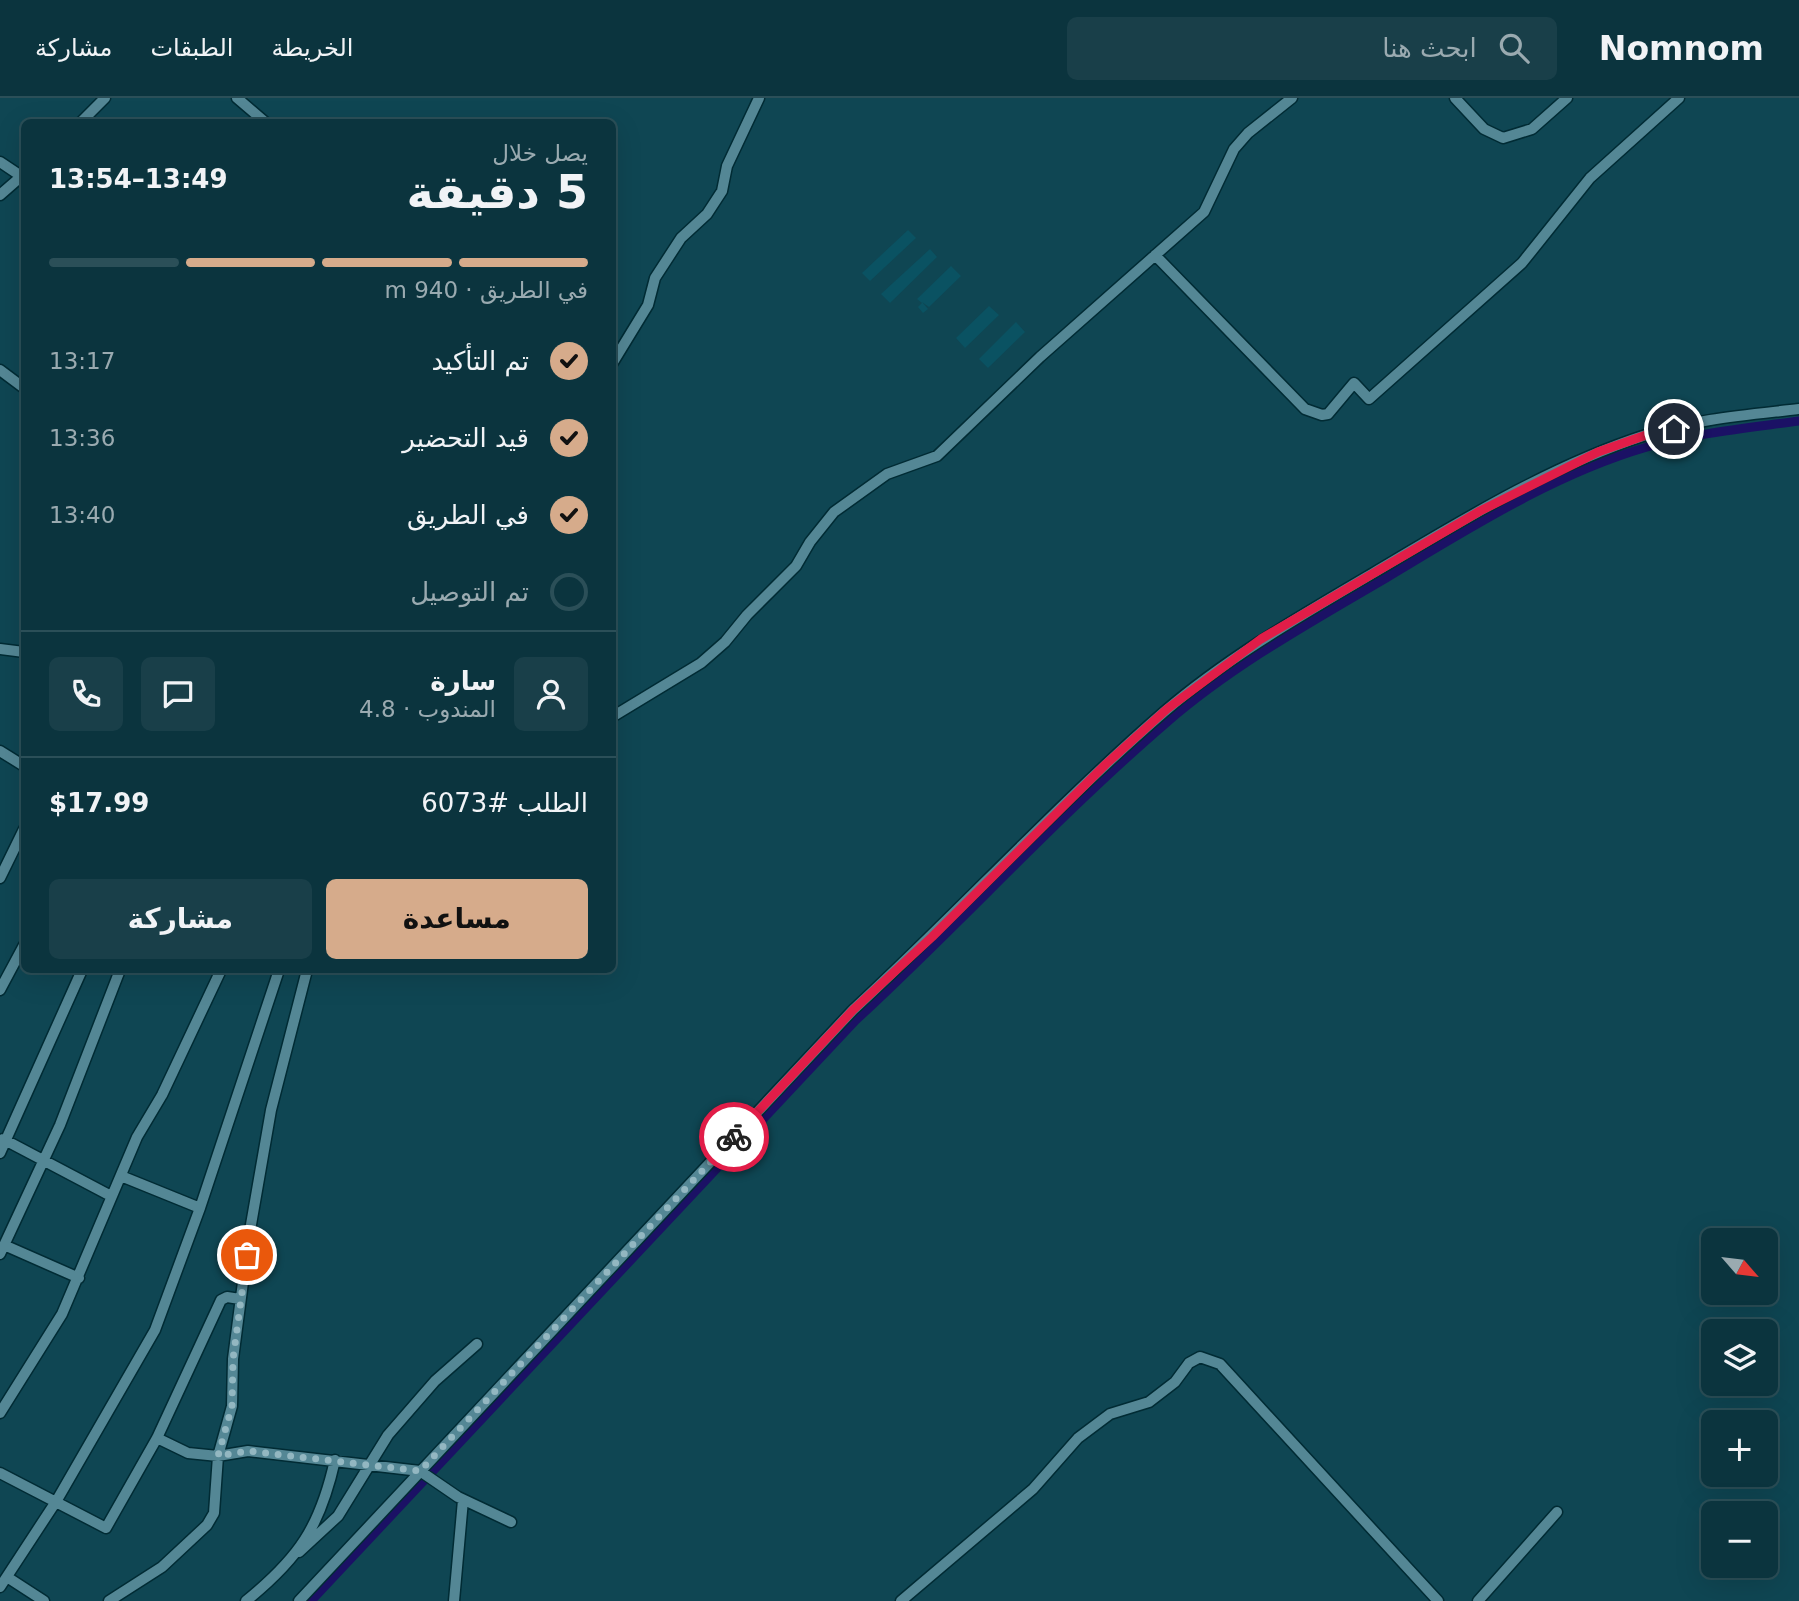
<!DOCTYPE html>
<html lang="ar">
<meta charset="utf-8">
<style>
:root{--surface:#0b343e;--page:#193f49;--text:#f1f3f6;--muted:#9aaab0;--line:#2b4f58;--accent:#d6ab8b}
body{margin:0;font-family:"DejaVu Sans","Noto Sans Arabic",sans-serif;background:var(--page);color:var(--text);direction:rtl;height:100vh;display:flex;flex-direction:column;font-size:26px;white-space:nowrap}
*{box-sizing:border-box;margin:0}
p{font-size:23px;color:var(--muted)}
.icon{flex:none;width:38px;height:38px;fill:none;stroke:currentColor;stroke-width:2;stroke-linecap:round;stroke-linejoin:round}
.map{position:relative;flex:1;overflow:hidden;direction:ltr}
.details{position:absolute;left:21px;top:21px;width:595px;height:854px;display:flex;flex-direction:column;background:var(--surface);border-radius:10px;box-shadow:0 7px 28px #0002,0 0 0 2px var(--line);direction:rtl}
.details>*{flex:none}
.needle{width:46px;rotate:118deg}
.tools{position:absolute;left:1701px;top:1130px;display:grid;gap:14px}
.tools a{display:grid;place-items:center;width:77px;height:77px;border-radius:10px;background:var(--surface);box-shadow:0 7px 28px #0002,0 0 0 2px var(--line);font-size:35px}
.pin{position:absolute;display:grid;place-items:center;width:60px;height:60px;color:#fff;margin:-30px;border:4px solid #fff;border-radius:50%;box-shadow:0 2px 7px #0007}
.courier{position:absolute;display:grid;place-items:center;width:70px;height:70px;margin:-35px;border:5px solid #e11d48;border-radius:50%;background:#fff;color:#222;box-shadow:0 2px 9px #0007}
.summary em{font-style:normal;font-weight:700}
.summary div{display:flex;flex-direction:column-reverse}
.summary{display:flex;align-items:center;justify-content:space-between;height:119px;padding:0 28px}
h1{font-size:46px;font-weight:700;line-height:52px}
.bar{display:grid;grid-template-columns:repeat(4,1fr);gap:10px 7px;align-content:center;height:84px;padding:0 28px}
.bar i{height:9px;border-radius:5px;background:var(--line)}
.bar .on{background:var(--accent)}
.bar p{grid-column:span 4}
.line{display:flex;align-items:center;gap:18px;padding:0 28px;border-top:2px solid var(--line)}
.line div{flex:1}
.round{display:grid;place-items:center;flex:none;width:74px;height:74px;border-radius:10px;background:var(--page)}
ol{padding:0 28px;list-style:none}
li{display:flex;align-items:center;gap:21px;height:77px}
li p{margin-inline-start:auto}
li .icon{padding:7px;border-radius:50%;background:var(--accent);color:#111;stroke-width:4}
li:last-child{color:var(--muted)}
li i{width:38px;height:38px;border:4px solid var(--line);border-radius:50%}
.button{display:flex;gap:14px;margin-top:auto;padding:14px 28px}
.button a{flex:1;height:80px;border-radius:10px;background:var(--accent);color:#111;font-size:28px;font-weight:700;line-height:80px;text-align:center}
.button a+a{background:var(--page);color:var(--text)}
header{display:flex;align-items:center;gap:42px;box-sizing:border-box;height:98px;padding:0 35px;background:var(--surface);border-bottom:2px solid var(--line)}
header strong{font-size:33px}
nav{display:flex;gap:38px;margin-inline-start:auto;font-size:24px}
.search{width:490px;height:63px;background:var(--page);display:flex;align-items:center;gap:18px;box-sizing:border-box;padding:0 24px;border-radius:10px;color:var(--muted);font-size:26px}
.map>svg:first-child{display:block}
.built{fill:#0a5262}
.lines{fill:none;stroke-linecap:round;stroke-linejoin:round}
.canal{stroke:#1b1165;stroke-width:9}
.minor-casing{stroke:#012b34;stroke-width:13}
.minor{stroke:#548795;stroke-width:10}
.done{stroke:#93b7c1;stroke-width:7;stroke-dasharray:0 12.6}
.route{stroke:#e11d48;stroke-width:9}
</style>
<header>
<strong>Nomnom</strong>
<div class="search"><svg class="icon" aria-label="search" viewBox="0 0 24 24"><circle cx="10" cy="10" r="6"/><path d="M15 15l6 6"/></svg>ابحث هنا</div>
<nav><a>الخريطة</a><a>الطبقات</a><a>مشاركة</a></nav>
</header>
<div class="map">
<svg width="1799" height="1503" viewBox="0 0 1799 1503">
<rect width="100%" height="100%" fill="#0f4653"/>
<!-- built -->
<path class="built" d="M908 132 916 140 870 183 862 175Z
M930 151 937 159 890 205 881 196Z
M951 168 961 178 929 209 922 204 928 211 923 215 918 209 922 205 917 201Z
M989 208 999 217 965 250 956 240Z
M1016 224 1025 234 988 270 979 261Z"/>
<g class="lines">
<!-- canal -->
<path class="canal" d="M311 1503 856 922C961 825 1058 718 1166 625 1233 567 1311 524 1386 480 1468 431 1554 376 1647 349 1696 335 1748 330 1799 323"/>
<defs>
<path id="minor" d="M237 0 265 24
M1455 0 1484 31 1503 40 1532 31 1567 0
M81 24 105 0
M0 64 24 80
M0 97 24 76
M1155 157 1305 311 1322 317 1328 316 1354 285 1369 301 1522 165 1590 80 1679 0
M612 266 648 207 655 180 681 140 707 116 722 93 727 68 759 0
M0 272 24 290
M0 551 24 554
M612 619 701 565 725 544 747 517 796 468 810 444 834 414 887 376 937 358 1040 259 1204 114 1234 51 1248 35 1292 0
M0 653 24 668
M0 780 24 731
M0 892 24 847
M3 1041 111 1098
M0 1055 82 872
M121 1078 200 1110
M4 1147 79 1180
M0 1156 60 1027 120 872
M0 1315 62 1216 137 1039 162 997 221 872
M157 1340 188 1355 218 1358 248 1353 420 1373 458 1399 511 1424
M0 1375 106 1430 157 1340 221 1202 227 1199 240 1201
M299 1454 338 1418 388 1337 435 1283 477 1246
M7 1479 44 1503
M0 1489 57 1402 155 1232 200 1110 279 872
M109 1503 162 1469 207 1427 214 1415 218 1358 232 1308 233 1261 249 1138 271 1012 307 872
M246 1503C299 1460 320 1429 335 1362
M299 1503 853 912C958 815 1056 708 1164 614 1228 559 1302 517 1375 474 1461 423 1550 368 1646 337 1695 321 1748 317 1799 311
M454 1503 463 1402
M901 1503 1033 1391 1078 1340 1110 1316 1149 1304 1175 1284 1189 1265 1200 1259 1220 1266 1438 1503
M1478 1503 1557 1414"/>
</defs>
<!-- minor casing -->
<use href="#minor" class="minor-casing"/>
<!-- minor -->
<use href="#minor" class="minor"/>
</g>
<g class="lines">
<!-- done -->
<path class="done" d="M247 1157 233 1261 232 1308 218 1358 248 1353 420 1373 734 1039"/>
<!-- route -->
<path class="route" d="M734 1039 853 912 932 839 1106 666 1167 611 1261 541 1480 413 1598 354 1649 336 1674 331"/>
</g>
</svg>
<div class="tools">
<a><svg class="needle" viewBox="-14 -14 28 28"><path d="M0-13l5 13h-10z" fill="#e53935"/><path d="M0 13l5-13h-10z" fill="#9aaab0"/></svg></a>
<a><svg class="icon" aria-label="layers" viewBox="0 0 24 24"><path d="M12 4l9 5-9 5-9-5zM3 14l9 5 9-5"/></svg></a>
<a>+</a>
<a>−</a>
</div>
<div class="pin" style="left:247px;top:1157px;background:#ea580c"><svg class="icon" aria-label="bag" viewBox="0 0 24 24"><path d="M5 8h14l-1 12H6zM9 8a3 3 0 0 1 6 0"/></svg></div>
<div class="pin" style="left:1674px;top:331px;background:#1f2937"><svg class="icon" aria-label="home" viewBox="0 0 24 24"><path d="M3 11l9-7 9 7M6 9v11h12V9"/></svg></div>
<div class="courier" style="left:734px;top:1039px"><svg class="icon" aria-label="bike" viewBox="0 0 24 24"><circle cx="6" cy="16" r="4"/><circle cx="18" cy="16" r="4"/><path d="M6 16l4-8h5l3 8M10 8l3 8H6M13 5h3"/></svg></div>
<section class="details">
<div class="summary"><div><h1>5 دقيقة</h1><p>يصل خلال</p></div><em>13:49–13:54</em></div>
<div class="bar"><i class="on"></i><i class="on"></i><i class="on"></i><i></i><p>في الطريق · 940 m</p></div>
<ol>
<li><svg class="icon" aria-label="check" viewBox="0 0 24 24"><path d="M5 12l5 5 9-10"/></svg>تم التأكيد<p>13:17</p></li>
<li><svg class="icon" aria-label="check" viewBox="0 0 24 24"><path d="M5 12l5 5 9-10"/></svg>قيد التحضير<p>13:36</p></li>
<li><svg class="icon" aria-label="check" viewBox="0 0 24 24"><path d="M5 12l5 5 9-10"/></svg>في الطريق<p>13:40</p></li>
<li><i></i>تم التوصيل</li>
</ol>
<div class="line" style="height:126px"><a class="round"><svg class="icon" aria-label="person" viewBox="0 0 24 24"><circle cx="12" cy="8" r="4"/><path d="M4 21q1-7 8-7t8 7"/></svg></a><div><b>سارة</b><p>المندوب · 4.8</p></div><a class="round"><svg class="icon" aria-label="chat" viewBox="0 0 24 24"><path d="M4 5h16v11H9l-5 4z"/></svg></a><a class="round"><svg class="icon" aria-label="phone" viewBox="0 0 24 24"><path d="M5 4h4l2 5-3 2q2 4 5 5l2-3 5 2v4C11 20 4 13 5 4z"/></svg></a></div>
<div class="line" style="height:91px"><div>الطلب #6073</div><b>$17.99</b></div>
<div class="button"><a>مساعدة</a><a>مشاركة</a></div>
</section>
</div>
